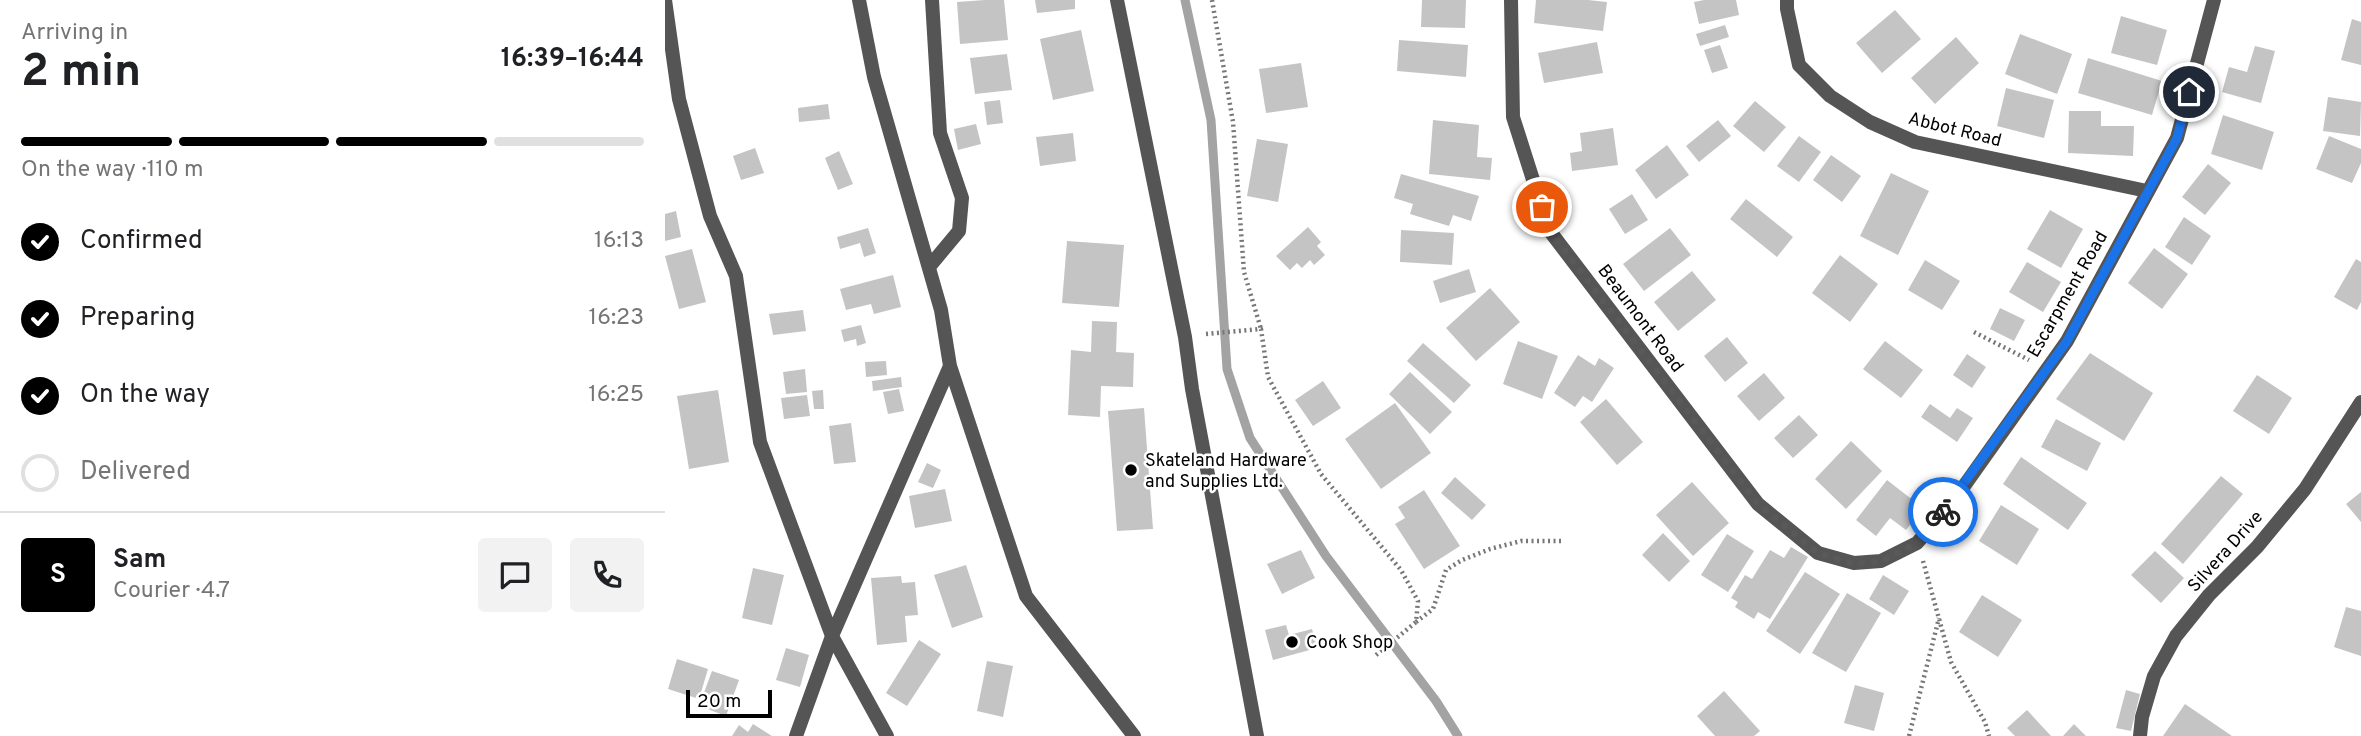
<!DOCTYPE html>
<meta charset="utf-8">
<style>
:root{--surface:#fff;--page:#f2f2f2;--text:#202124;--muted:#757577;--line:#e0e0e0;--accent:#000}
body{margin:0;font-family:Overpass,sans-serif;background:var(--page);color:var(--text);height:100vh;display:flex;flex-direction:column;font-size:26px;white-space:nowrap}
*{box-sizing:border-box;margin:0}
p{font-size:23px;color:var(--muted)}
.icon{flex:none;width:38px;height:38px;fill:none;stroke:currentColor;stroke-width:2;stroke-linecap:round;stroke-linejoin:round}
.map{position:relative;flex:1;overflow:hidden}
.sheet{display:flex;flex-direction:column;background:var(--surface);width:665px}
.sheet>*{flex:none}
.scale{position:absolute;left:21px;bottom:18px;width:86px;box-sizing:border-box;padding-left:7px;border:4px solid #000;border-top:0;font-size:19px;line-height:24px;white-space:nowrap;color:#000;-webkit-text-stroke:5px #fff;paint-order:stroke}
.pin{position:absolute;display:grid;place-items:center;width:60px;height:60px;color:#fff;margin:-30px;border:4px solid #fff;border-radius:50%;box-shadow:0 2px 7px #0007}
.courier{position:absolute;display:grid;place-items:center;width:70px;height:70px;margin:-35px;border:5px solid #1a73e8;border-radius:50%;background:#fff;color:#222;box-shadow:0 2px 9px #0007}
.headline em{font-style:normal;font-weight:700}
.headline div{display:flex;flex-direction:column-reverse}
.headline{display:flex;align-items:center;justify-content:space-between;height:119px;padding:0 21px}
h1{font-size:46px;font-weight:700;line-height:52px}
.bar{display:grid;grid-template-columns:repeat(4,1fr);gap:10px 7px;align-content:center;height:84px;padding:0 21px}
.bar i{height:9px;border-radius:5px;background:var(--line)}
.bar .on{background:var(--accent)}
.bar p{grid-column:span 4}
.line{display:flex;align-items:center;gap:18px;padding:0 21px;border-top:2px solid var(--line)}
.line div{flex:1}
.round{display:grid;place-items:center;flex:none;width:74px;height:74px;border-radius:7px;background:var(--page)}
ol{padding:0 21px;list-style:none}
li{display:flex;align-items:center;gap:21px;height:77px}
li p{margin-inline-start:auto}
li .icon{padding:7px;border-radius:50%;background:var(--accent);color:#fff;stroke-width:4}
li:last-child{color:var(--muted)}
li i{width:38px;height:38px;border:4px solid var(--line);border-radius:50%}
main{display:flex;flex:1;min-height:0}
.map>svg:first-child{display:block}
.lines{fill:none;stroke-linecap:round;stroke-linejoin:round}
.stream{stroke:#a3a3a3;stroke-width:9}
.building{fill:#c4c4c4}
.path{stroke:#777;stroke-width:4.5;stroke-dasharray:2 3.5;stroke-linecap:butt}
.minor{stroke:#555;stroke-width:14}
.done{stroke:#595959;stroke-width:7;stroke-dasharray:0 12.6}
.route{stroke:#1a73e8;stroke-width:9}
.poi-dot{fill:#000;stroke:#fff;stroke-width:2.5}
.labels{text-anchor:middle;stroke-width:5;stroke-linejoin:round;paint-order:stroke}
.street-label{font-size:18px;fill:#000;stroke:#fff}
.poi-label{font-size:18px;fill:#000;stroke:#fff;text-anchor:start}
</style>
<main>
<section class="sheet">
<div class="headline"><div><h1>2 min</h1><p>Arriving in</p></div><em>16:39–16:44</em></div>
<div class="bar"><i class="on"></i><i class="on"></i><i class="on"></i><i></i><p>On the way · 110 m</p></div>
<ol>
<li><svg class="icon" aria-label="check" viewBox="0 0 24 24"><path d="M5 12l5 5 9-10"/></svg>Confirmed<p>16:13</p></li>
<li><svg class="icon" aria-label="check" viewBox="0 0 24 24"><path d="M5 12l5 5 9-10"/></svg>Preparing<p>16:23</p></li>
<li><svg class="icon" aria-label="check" viewBox="0 0 24 24"><path d="M5 12l5 5 9-10"/></svg>On the way<p>16:25</p></li>
<li><i></i>Delivered</li>
</ol>
<div class="line" style="height:126px"><b class="round" style="background:var(--accent);color:#fff">S</b><div><b>Sam</b><p>Courier · 4.7</p></div><a class="round"><svg class="icon" aria-label="chat" viewBox="0 0 24 24"><path d="M4 5h16v11H9l-5 4z"/></svg></a><a class="round"><svg class="icon" aria-label="phone" viewBox="0 0 24 24"><path d="M5 4h4l2 5-3 2q2 4 5 5l2-3 5 2v4C11 20 4 13 5 4z"/></svg></a></div>
</section>
<div class="map">
<svg width="1696" height="736" viewBox="0 0 1696 736">
<rect width="100%" height="100%" fill="#fff"/>
<g class="lines">
<!-- stream -->
<path class="stream" d="M520 0 546 120 562 369 585 438 661 556 771 701 793 736"/>
</g>
<!-- building -->
<path class="building" d="M320 0H339L343 40 295 44 292 2Z
M370 0H410V9L372 13Z
M757 0H801L800 28 756 27Z
M871 0H923L942 2 938 31 869 23Z
M1039 0H1071L1074 15 1034 24 1029 2Z
M1230 10 1256 39 1217 73 1191 43Z
M1456 16 1502 30 1492 65 1446 53Z
M1687 19 1696 22V65L1676 60Z
M1060 25 1064 37 1035 46 1031 34Z
M416 30 429 91 388 100 375 39Z
M1355 34 1407 54 1392 94 1340 74Z
M1291 37 1314 63 1270 104 1246 78Z
M734 40 803 45 801 77 732 71Z
M932 42 938 73 879 83 873 53Z
M1055 45 1063 68 1047 73 1039 50Z
M1590 46 1610 51 1596 103 1557 92 1564 67 1582 72Z
M342 54 347 90 310 94 305 58Z
M1423 58 1497 81 1487 115 1413 93Z
M636 63 643 107 601 113 594 69Z
M1341 88 1389 100 1379 138 1332 126Z
M1663 97 1696 102 1695 136 1658 131Z
M335 100 338 123 322 125 319 102Z
M1090 101 1121 127 1099 152 1068 126Z
M163 104 165 119 134 122 133 108Z
M1404 111H1436V126H1469L1468 156 1403 153Z
M1558 115 1609 132 1597 170 1546 154Z
M768 120 814 125 812 157 827 158 825 180 764 174Z
M1053 120 1066 136 1034 162 1021 146Z
M311 124 316 144 293 150 289 129Z
M948 128 953 165 907 171 905 153 917 151 915 133Z
M408 133 411 161 375 166 371 137Z
M1134 136 1156 152 1134 182 1112 166Z
M1664 136 1696 149V163L1687 183 1651 169Z
M592 139 623 144 613 202 582 196Z
M1002 145 1024 175 991 199 970 170Z
M90 148 99 173 76 180 68 156Z
M174 151 188 184 173 190 160 158Z
M1166 155 1196 176 1177 202 1148 180Z
M1543 164 1566 183 1540 215 1517 197Z
M1226 173 1264 191 1233 255 1195 236Z
M736 174 814 196 806 221 788 215 784 226 745 214 748 204 729 198Z
M967 194 983 220 960 234 944 209Z
M1081 199 1128 237 1112 257 1065 219Z
M1385 210 1418 229 1396 268 1362 249Z
M11 211 16 237 0 241V214Z
M1519 217 1546 236 1527 265 1500 247Z
M643 227 656 242 652 246 660 255 649 265 645 260 637 268 632 263 625 270 611 256Z
M203 228 211 253 199 257 195 243 175 249 172 237Z
M1005 228 1026 255 979 291 958 264Z
M736 230 789 233 787 265 735 262Z
M402 241 459 245 454 307 397 303Z
M1489 248 1523 274 1497 309 1463 283Z
M27 249 41 302 14 309 0 256Z
M1175 255 1213 284 1185 322 1147 293Z
M1691 259 1696 262V302L1692 310 1669 297Z
M1260 260 1295 281 1277 310 1243 290Z
M1362 262 1396 282 1378 312 1344 292Z
M804 269 811 292 775 303 768 281Z
M1027 271 1051 300 1013 331 989 302Z
M228 275 236 307 209 314 206 304 181 310 175 289Z
M825 288 855 322 811 361 781 328Z
M1335 308 1360 320 1349 341 1325 329Z
M138 310 141 331 108 335 104 314Z
M427 321 452 322 451 352 469 353 468 387 436 386 435 417 403 415 406 350 426 352Z
M196 325 201 343 192 346 191 339 179 342 176 330Z
M1062 337 1083 363 1060 382 1039 356Z
M853 341 893 356 877 399 838 384Z
M1220 341 1258 370 1236 398 1198 369Z
M758 343 806 385 789 403 742 361Z
M1425 353 1488 393 1459 441 1391 399Z
M1302 354 1321 367 1307 388 1288 375Z
M913 355 930 366 934 358 949 368 927 402 918 396 910 407 889 393Z
M221 361 222 375 201 377 200 362Z
M140 369 142 392 121 394 118 372Z
M745 372 787 412 765 434 724 394Z
M1099 373 1120 398 1094 421 1072 396Z
M1592 375 1627 398 1604 434 1568 411Z
M236 377 237 387 208 391 207 381Z
M658 381 676 408 648 426 630 400Z
M234 389 239 411 223 414 218 392Z
M53 390 64 462 24 469 12 396Z
M158 390 159 409H149L147 391Z
M142 395 145 416 119 419 116 398Z
M941 399 978 442 952 465 915 422Z
M730 403 766 453 716 489 680 439Z
M1265 404 1285 418 1292 408 1308 418 1292 442 1256 417Z
M479 408 488 529 452 531 443 411Z
M1134 415 1153 435 1128 458 1109 438Z
M1391 419 1436 443 1422 471 1376 447Z
M186 423 191 462 169 464 164 426Z
M1186 441 1217 471 1181 509 1150 479Z
M1356 457 1422 503 1403 530 1338 484Z
M262 463 276 470 268 488 253 482Z
M1556 476 1578 494 1518 564 1496 544Z
M790 477 821 505 807 520 776 493Z
M1222 480 1258 508 1241 530 1225 518 1211 536 1191 520Z
M1027 482 1064 523 1028 556 991 515Z
M280 489 287 521 250 528 244 496Z
M759 490 795 546 759 569 730 524 740 518 733 507Z
M1696 492V522L1681 504Z
M1336 505 1374 529 1352 565 1314 541Z
M998 533 1025 561 1004 582 977 555Z
M1062 534 1089 551 1063 592 1036 575Z
M1126 547 1143 557 1105 619 1093 612 1089 619 1070 607 1073 602 1066 598 1080 575 1087 579 1105 550 1119 558Z
M636 550 650 578 617 594 602 564Z
M1490 551 1519 578 1496 603 1466 575Z
M301 565 318 617 287 628 269 575Z
M88 568 119 575 107 625 77 618Z
M1140 572 1175 594 1135 654 1101 631Z
M1218 575 1244 591 1229 615 1204 599Z
M236 576 237 583 250 582 253 615 240 616 242 642 212 645 206 578Z
M1182 593 1216 613 1181 672 1147 653Z
M1317 595 1357 620 1333 657 1294 632Z
M1681 607 1696 611V656L1669 647Z
M621 625 624 635 647 629 652 648 608 660 600 630Z
M254 640 276 654 242 706 221 693Z
M121 648 144 655 135 687 111 680Z
M12 659 43 669 34 699 3 689Z
M322 661 348 666 338 717 312 711Z
M47 671 74 680 61 716 34 706Z
M1190 685 1219 693 1209 731 1179 723Z
M1461 690 1475 694 1466 731 1451 728Z
M1059 691 1095 731 1089 736H1050L1032 716Z
M1520 704 1567 736H1498Z
M1362 710 1386 736H1350L1342 728Z
M88 724 107 736H67L74 725 83 732Z
M1409 724 1421 736H1398Z"/>
<g class="lines">
<!-- path -->
<path class="path" d="M547 0 568 122 579 272 596 329
M1309 332 1364 360
M541 334 596 329 603 377 656 474 736 570 753 601 751 622 711 655
M1258 561 1286 662 1320 722 1324 736
M751 622 768 609 781 570 797 560 825 549 856 541H896
M1244 736 1274 618"/>
<!-- minor -->
<path class="minor" d="M0 0 14 99 45 216 71 276 95 442 167 636 131 736
M194 0 209 77 276 310 285 366 361 596 469 736
M452 0 520 337 527 389 592 736
M846 0 848 117 884 230 1093 504 1153 553 1189 563 1216 561 1252 543 1287 503 1402 341 1512 138 1549 0
M1122 0V9L1134 65 1165 96 1205 122 1250 142 1482 191
M264 267 294 231 297 198 275 133 267 0
M222 736 167 636 285 366
M1475 736 1477 717 1489 676 1511 636 1544 595 1592 547 1640 489 1696 402"/>
</g>
<g class="lines">
<!-- done -->
<path class="done" d="M877 207 884 230 1093 504 1153 553 1189 564 1216 561 1252 543 1278 512"/>
<!-- route -->
<path class="route" d="M1278 512 1402 341 1512 138 1524 92"/>
</g>
<!-- markers -->
<g class="poi-dot">
<circle cx="466" cy="470" r="7"/>
<circle cx="627" cy="642" r="7"/>
</g>
<g class="labels">
<!-- street labels -->
<g class="street-label">
<text transform="translate(1290 129) rotate(14)" y="6">Abbot Road</text>
<text transform="translate(1402 294) rotate(-60)" y="6">Escarpment Road</text>
<text transform="translate(976 318) rotate(53)" y="6">Beaumont Road</text>
<text transform="translate(1560 551) rotate(-48)" y="6">Silvera Drive</text>
</g>
<!-- poi labels -->
<g class="poi-label">
<text x="480" y="466">Skateland Hardware<tspan x="480" dy="21">and Supplies Ltd.</tspan></text>
<text x="641" y="648">Cook Shop</text>
</g>
</g>
</svg>
<div class="scale">20 m</div>
<div class="pin" style="left:877px;top:207px;background:#ea580c"><svg class="icon" aria-label="bag" viewBox="0 0 24 24"><path d="M5 8h14l-1 12H6zM9 8a3 3 0 0 1 6 0"/></svg></div>
<div class="pin" style="left:1524px;top:92px;background:#1f2937"><svg class="icon" aria-label="home" viewBox="0 0 24 24"><path d="M3 11l9-7 9 7M6 9v11h12V9"/></svg></div>
<div class="courier" style="left:1278px;top:512px"><svg class="icon" aria-label="bike" viewBox="0 0 24 24"><circle cx="6" cy="16" r="4"/><circle cx="18" cy="16" r="4"/><path d="M6 16l4-8h5l3 8M10 8l3 8H6M13 5h3"/></svg></div>
</div>
</main>
